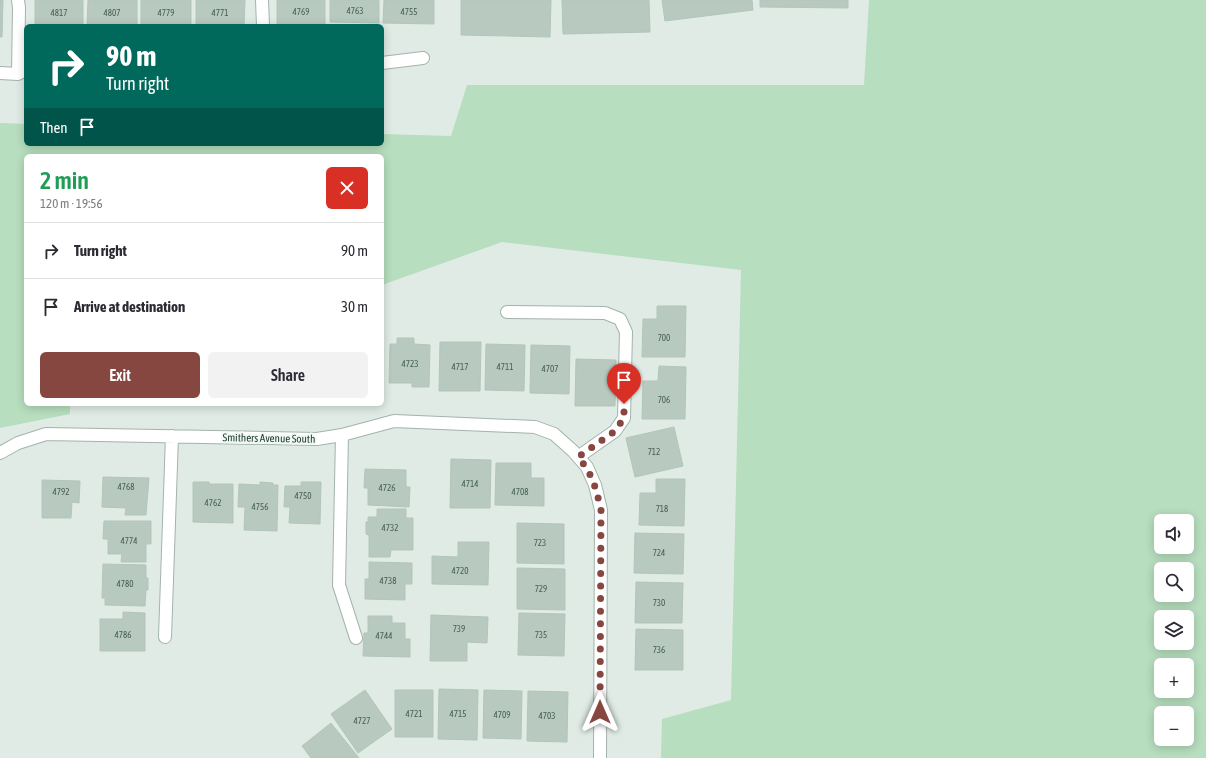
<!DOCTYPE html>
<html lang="en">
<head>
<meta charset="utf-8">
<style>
  :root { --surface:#fff; --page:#f2f2f3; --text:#2b2b33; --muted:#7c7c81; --line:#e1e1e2; --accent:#874741 }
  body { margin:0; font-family:"Asap Condensed",sans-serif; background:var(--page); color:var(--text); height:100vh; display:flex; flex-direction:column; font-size:15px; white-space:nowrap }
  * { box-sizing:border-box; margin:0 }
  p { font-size:13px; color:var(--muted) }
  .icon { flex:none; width:22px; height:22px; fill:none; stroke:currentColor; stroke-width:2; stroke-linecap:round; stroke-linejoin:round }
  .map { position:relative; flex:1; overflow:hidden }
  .details { position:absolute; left:24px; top:154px; width:360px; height:252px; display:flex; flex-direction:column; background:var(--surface); border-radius:6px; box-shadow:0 2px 10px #0003 }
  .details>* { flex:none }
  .top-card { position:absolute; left:24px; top:24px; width:360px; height:122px; border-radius:6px; box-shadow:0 2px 10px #0003; background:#00695c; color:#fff; overflow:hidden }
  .controls { position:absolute; left:1154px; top:514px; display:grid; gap:8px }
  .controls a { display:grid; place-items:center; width:40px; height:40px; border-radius:6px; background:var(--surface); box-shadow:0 2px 10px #0003; font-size:20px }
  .pin { position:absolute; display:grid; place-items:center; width:34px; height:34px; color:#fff; margin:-41px -17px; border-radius:50% 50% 50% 0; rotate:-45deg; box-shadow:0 0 4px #0007 }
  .pin .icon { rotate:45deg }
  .me { position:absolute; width:44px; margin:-22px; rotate:0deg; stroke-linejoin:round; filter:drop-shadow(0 0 3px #0008) }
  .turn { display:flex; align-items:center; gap:14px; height:84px; padding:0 16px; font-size:18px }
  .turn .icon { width:52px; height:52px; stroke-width:2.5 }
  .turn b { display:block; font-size:28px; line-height:34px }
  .then { display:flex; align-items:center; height:38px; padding:0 16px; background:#0003; gap:8px; font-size:15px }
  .round { display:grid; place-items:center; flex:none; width:42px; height:42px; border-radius:6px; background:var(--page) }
  .overview { display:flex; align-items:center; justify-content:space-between; height:68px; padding:0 16px }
  h1 { font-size:24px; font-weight:600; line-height:30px; color:#1e9e55 }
  .button { display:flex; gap:8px; margin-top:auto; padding:8px 16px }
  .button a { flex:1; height:46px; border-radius:6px; background:var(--accent); color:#fff; font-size:16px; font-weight:600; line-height:46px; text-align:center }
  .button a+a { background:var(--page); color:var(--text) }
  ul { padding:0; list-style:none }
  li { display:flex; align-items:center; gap:12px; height:56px; padding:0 16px; border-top:1px solid var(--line) }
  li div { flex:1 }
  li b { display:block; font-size:15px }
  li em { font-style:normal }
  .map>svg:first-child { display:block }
  .green { fill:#b7debe; fill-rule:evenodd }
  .building { fill:#b8c9c0; stroke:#b2c5bb }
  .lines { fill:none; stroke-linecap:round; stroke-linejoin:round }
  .minor-casing { stroke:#a3b3ab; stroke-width:14 }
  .minor { stroke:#fff; stroke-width:12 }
  .route { stroke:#874741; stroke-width:7; stroke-dasharray:0 12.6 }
  .labels { text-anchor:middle; stroke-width:4; stroke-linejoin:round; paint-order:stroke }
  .number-label { font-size:9px; fill:#465f55 }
  .street-label { font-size:11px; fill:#203c31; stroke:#f0f8f3 }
</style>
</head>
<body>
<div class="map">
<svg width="1206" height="758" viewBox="0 0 1206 758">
  <rect width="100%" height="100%" fill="#e0ebe5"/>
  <!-- green -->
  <path class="green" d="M 869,0 L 1206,0 L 1206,758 L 661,758 L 662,719 L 731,700 L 741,270 L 502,242 L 382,285 L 382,156 L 26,156 L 26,404 L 70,404 L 70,414 L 0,428 L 0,123 L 26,124 L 26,144 L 382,144 L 382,134 L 451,136 L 467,85 L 864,85 ZM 1161,521 L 1187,521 L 1187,547 L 1161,547 ZM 1161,569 L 1187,569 L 1187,595 L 1161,595 ZM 1161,617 L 1187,617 L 1187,643 L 1161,643 ZM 1161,665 L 1187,665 L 1187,691 L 1161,691 ZM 1161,713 L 1187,713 L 1187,739 L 1161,739 Z"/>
  <!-- building -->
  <path class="building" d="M 0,0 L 3,0 L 2,37 L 0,37 Z
    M 35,0 L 83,0 L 83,26 L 35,26 Z
    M 88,0 L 137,0 L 137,26 L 87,26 Z
    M 141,0 L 191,0 L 191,26 L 141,26 Z
    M 196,0 L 245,0 L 244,26 L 196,26 Z
    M 277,0 L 325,0 L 325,25 L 277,25 Z
    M 330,0 L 379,0 L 379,23 L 330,22 Z
    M 384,0 L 434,0 L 434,24 L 383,23 Z
    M 461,0 L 551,0 L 550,37 L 461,35 Z
    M 562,0 L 649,0 L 650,32 L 563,34 Z
    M 662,0 L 752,0 L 753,10 L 665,21 Z
    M 760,0 L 848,0 L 848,8 L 760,7 Z
    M 657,306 L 686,306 L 685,357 L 642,357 L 643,319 L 657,319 Z
    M 397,338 L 414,338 L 414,344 L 430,345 L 429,387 L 412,387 L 412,383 L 389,383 L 390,344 L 397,344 Z
    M 440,342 L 481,342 L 480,391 L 439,391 Z
    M 486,344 L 525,345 L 524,391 L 485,390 Z
    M 531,345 L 570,346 L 569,394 L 530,393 Z
    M 576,359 L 616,360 L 615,406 L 575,406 Z
    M 659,366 L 686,367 L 685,419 L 642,419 L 643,381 L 658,381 Z
    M 674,427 L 683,466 L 635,477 L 626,438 Z
    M 451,459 L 491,460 L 490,508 L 450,508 Z
    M 496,463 L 531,463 L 531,478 L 544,478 L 544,506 L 495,505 Z
    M 365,469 L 406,470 L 406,487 L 410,487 L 409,507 L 368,505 L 368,488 L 364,488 Z
    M 103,477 L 149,478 L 146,515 L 125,515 L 126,508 L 102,507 Z
    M 656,479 L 685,479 L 684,526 L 639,525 L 640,493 L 656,493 Z
    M 42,480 L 80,481 L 79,503 L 72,502 L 71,518 L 42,518 Z
    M 193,482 L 209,482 L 209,484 L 233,484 L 233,523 L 193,522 Z
    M 260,482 L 273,483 L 273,485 L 278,485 L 277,531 L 244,530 L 245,507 L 238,507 L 239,484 L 260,485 Z
    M 301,482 L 321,482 L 320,524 L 289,523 L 290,507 L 284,507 L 285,486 L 301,486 Z
    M 377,509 L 406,509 L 406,518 L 413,518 L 413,550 L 391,550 L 390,557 L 369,557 L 369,535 L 366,534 L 366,522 L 368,522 L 368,517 L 377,517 Z
    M 104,521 L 151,521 L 151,544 L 146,544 L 146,562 L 121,562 L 122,554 L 108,554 L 108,539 L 103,539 Z
    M 517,523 L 564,524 L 564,564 L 517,563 Z
    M 635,533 L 684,534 L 683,574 L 634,573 Z
    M 458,542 L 489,542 L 488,585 L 432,584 L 432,556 L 458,557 Z
    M 369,562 L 412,563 L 412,584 L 405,584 L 405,600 L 365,599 L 365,579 L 369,579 Z
    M 103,564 L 146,565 L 146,578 L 148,578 L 148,590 L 146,590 L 145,606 L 105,605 L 105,598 L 102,598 Z
    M 517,568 L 565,569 L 565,610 L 517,609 Z
    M 636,582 L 683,583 L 682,623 L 635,623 Z
    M 123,612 L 145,613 L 145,651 L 100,651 L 100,619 L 123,619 Z
    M 519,613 L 565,614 L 564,656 L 518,655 Z
    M 431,615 L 488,617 L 487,643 L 467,642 L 467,661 L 430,661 Z
    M 368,616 L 392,616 L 392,623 L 405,623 L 405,639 L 410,639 L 410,657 L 363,656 L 364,633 L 368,633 Z
    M 636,629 L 683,630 L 683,670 L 635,670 Z
    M 439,689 L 478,690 L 477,740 L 438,739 Z
    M 365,690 L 392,729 L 358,753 L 331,714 Z
    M 395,690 L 433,690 L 433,737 L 395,737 Z
    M 484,690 L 522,691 L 521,739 L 483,738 Z
    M 528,691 L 568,692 L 567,742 L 527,741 Z
    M 331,723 L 359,758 L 311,758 L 302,746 Z"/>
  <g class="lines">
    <!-- minor casing -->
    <g class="minor-casing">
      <path id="minor" d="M 262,0 L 263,26
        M 382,63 L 423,58
        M 0,73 L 18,74 L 24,71
        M 18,74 L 19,8 L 18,0
        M 507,312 L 605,313 L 620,319 L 626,332 L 624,418 L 615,431 L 578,457
        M 342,435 L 339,585 L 356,638
        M 0,453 L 18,443 L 46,434 L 317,439 L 342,435 L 394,421 L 535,427 L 554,434 L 573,451 L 587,467 L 595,485 L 601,510 L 600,758
        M 165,637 L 172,436"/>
    </g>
    <!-- minor -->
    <use href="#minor" class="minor"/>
  </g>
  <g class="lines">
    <!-- route -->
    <path class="route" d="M 600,712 L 601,510 C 596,489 593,474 578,457 L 615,431 L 624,418 L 624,404"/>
  </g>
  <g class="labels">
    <!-- number labels -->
    <g class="number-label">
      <text x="355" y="14">4763</text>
      <text x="301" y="15">4769</text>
      <text x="409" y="15">4755</text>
      <text x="59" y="16">4817</text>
      <text x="112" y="16">4807</text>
      <text x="166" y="16">4779</text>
      <text x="220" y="16">4771</text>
      <text x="664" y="341">700</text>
      <text x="410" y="367">4723</text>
      <text x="460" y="370">4717</text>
      <text x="505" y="370">4711</text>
      <text x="550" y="372">4707</text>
      <text x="664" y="403">706</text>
      <text x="654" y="455">712</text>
      <text x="470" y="487">4714</text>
      <text x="126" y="490">4768</text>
      <text x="387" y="491">4726</text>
      <text x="61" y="495">4792</text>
      <text x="520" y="495">4708</text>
      <text x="303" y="499">4750</text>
      <text x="213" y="506">4762</text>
      <text x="260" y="510">4756</text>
      <text x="662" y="512">718</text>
      <text x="390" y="531">4732</text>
      <text x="129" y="544">4774</text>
      <text x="540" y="546">723</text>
      <text x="659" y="556">724</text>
      <text x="460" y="574">4720</text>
      <text x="388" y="584">4738</text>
      <text x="125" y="587">4780</text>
      <text x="541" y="592">729</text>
      <text x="659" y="606">730</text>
      <text x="459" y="632">739</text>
      <text x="123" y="638">4786</text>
      <text x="541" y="638">735</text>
      <text x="384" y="639">4744</text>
      <text x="659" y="653">736</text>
      <text x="414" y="717">4721</text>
      <text x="458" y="717">4715</text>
      <text x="502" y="718">4709</text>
      <text x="547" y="719">4703</text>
      <text x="362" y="724">4727</text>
    </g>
    <!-- street labels -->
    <g class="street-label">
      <text transform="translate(269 438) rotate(1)" y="4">Smithers Avenue South</text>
    </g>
  </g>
</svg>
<div class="controls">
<a><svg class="icon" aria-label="sound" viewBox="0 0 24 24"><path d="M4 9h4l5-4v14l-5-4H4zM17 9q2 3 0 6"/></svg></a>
<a><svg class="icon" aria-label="search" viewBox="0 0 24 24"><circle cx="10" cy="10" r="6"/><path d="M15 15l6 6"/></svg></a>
<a><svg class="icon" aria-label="layers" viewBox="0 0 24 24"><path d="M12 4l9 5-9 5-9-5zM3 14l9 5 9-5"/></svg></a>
<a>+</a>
<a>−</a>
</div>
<div class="pin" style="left:624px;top:404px;background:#d93025"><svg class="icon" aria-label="arrive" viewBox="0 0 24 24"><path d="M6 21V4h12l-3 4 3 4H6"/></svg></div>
<svg class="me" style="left:600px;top:712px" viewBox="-20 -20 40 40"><path d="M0-17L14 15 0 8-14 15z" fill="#874741" stroke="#fff" stroke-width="4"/></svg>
<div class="top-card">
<div class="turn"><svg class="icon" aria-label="right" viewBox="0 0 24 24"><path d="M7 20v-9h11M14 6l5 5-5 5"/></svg><div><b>90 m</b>Turn right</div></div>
<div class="then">Then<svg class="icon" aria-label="arrive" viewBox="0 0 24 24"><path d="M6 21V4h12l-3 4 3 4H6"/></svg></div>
</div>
<section class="details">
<div class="overview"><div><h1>2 min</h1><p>120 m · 19:56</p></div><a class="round" style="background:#d93025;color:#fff"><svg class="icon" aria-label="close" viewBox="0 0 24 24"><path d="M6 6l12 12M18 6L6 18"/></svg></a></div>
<ul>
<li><svg class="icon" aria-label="right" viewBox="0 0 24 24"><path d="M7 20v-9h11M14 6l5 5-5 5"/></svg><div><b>Turn right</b></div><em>90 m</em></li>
<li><svg class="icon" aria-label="arrive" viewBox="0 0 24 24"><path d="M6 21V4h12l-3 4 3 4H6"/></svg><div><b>Arrive at destination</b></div><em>30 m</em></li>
</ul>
<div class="button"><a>Exit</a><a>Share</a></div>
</section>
</div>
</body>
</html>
